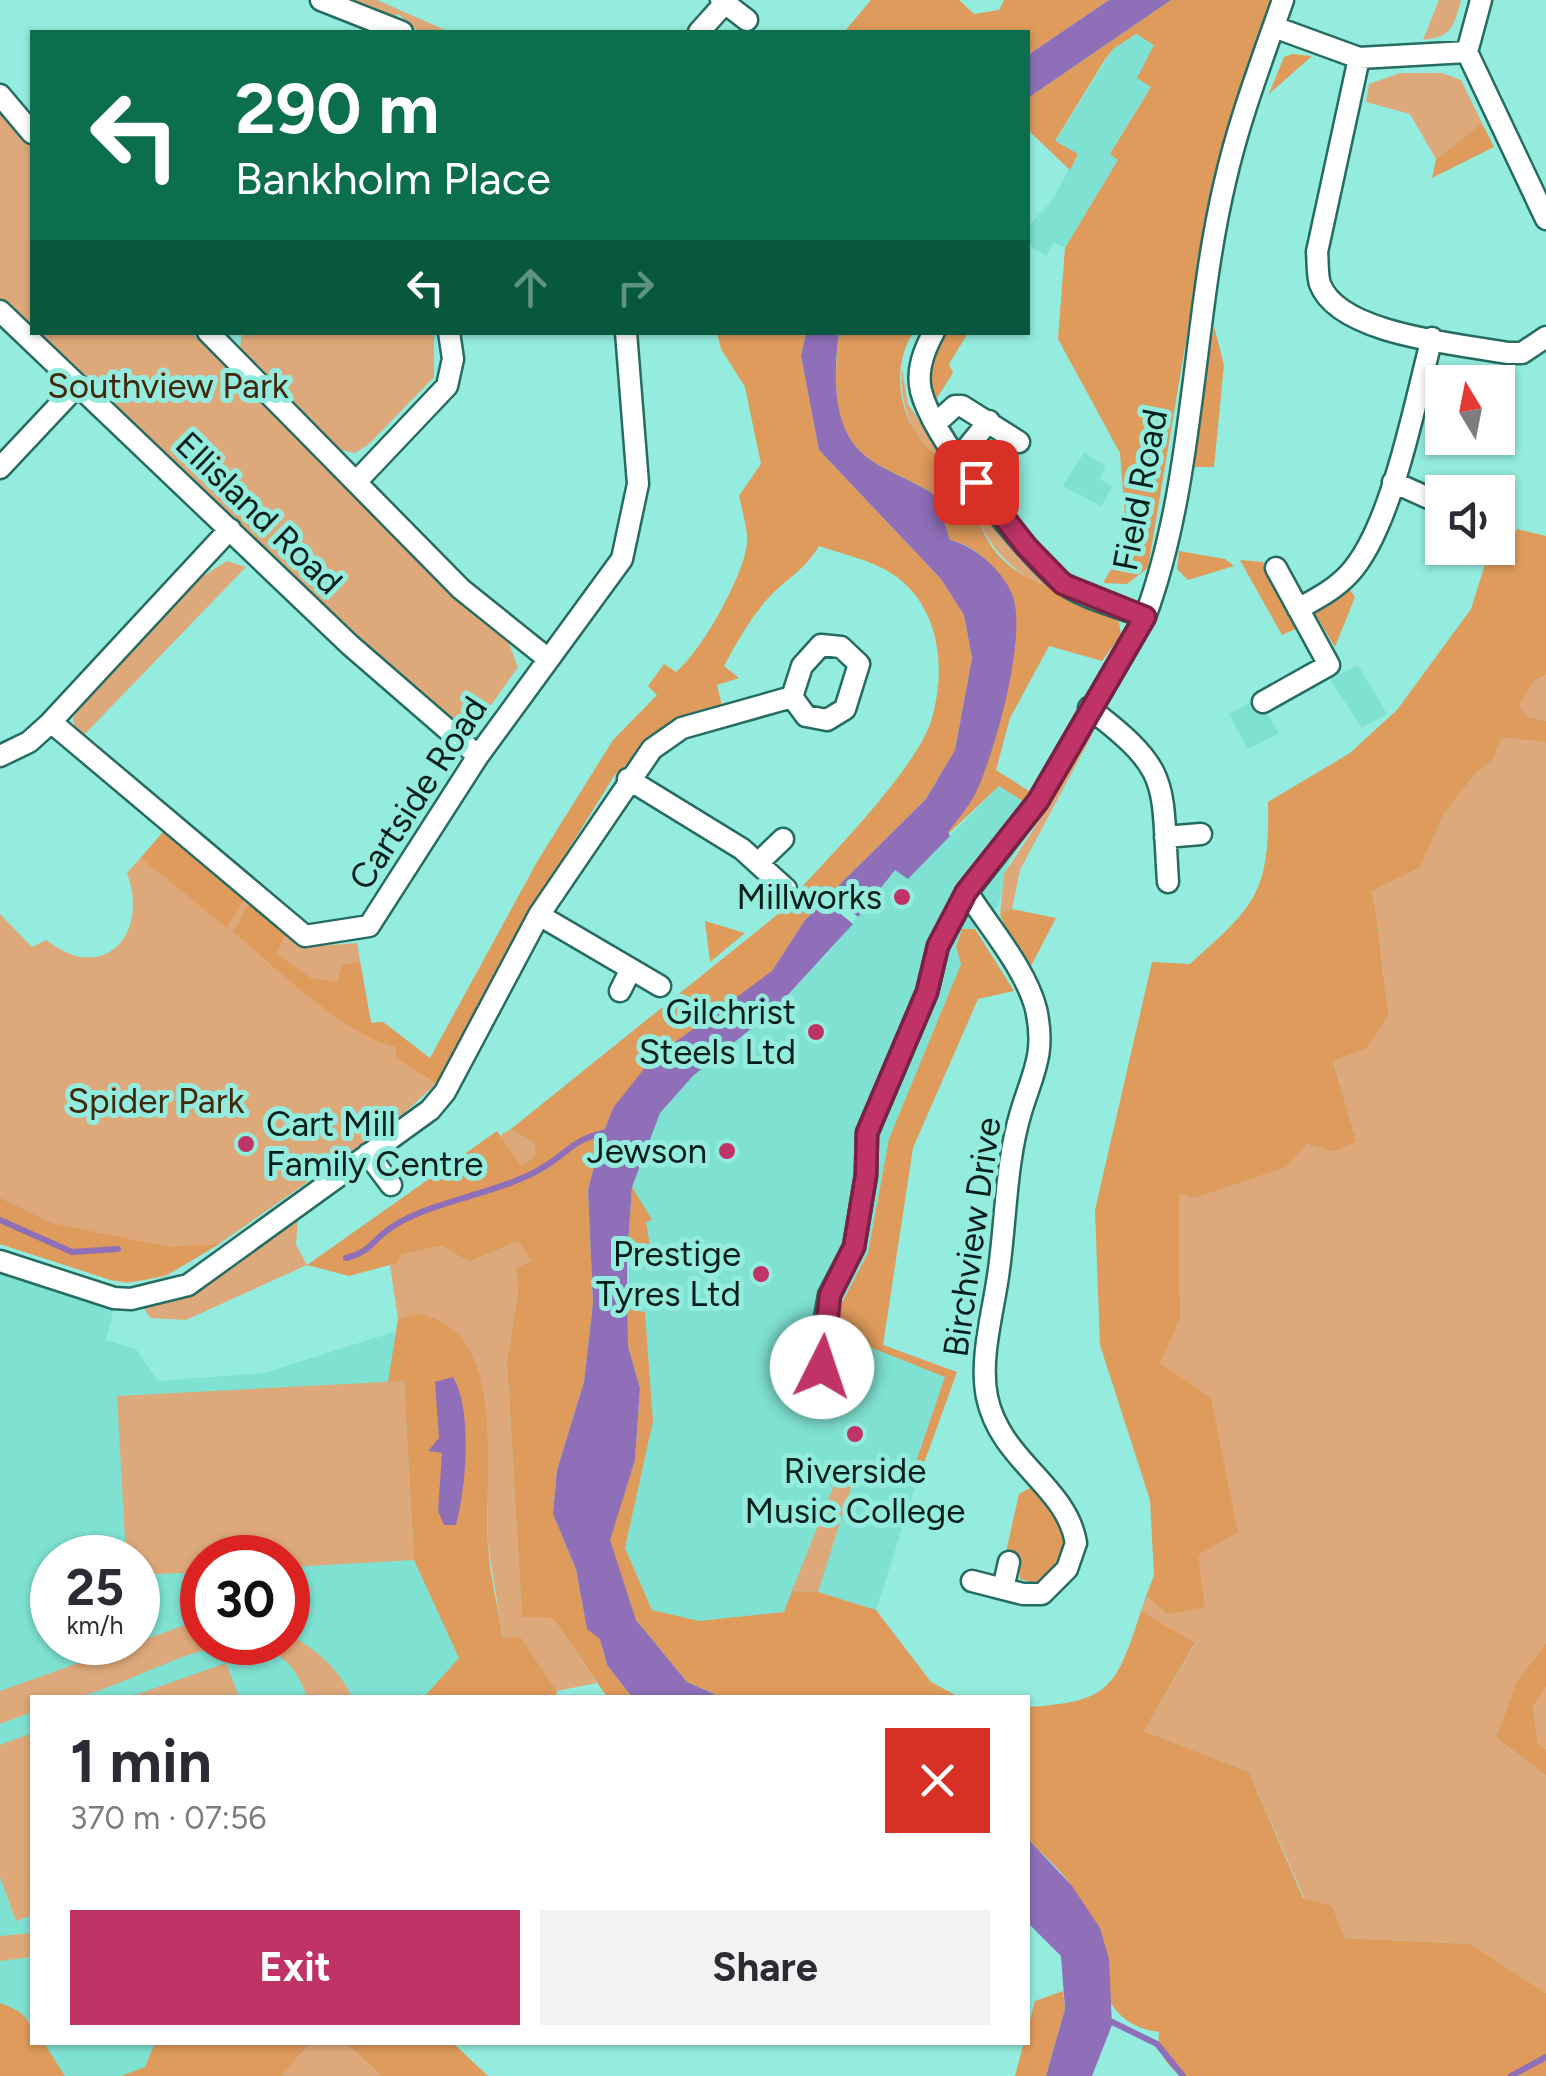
<!DOCTYPE html>
<html lang="en">
<head>
<meta charset="utf-8">
<style>
  :root { --surface:#fff; --page:#f2f2f3; --text:#2b2b33; --muted:#7c7c81; --accent:#bf3367 }
  body { margin:0; font-family:Figtree,sans-serif; background:var(--page); color:var(--text); height:100vh; display:flex; flex-direction:column; font-size:38px; white-space:nowrap }
  * { box-sizing:border-box; margin:0 }
  p { font-size:32px; color:var(--muted) }
  .icon { flex:none; width:55px; height:55px; fill:none; stroke:currentColor; stroke-width:2; stroke-linecap:round; stroke-linejoin:round }
  .map { position:relative; flex:1; overflow:hidden }
  .side { position:absolute; left:30px; top:1695px; width:1000px; height:350px; display:flex; flex-direction:column; background:var(--surface); border-radius:0px; box-shadow:0 2px 8px #0004 }
  .side>* { flex:none }
  .hud { position:absolute; left:30px; top:30px; width:1000px; height:305px; border-radius:0px; box-shadow:0 2px 8px #0004; background:#0b6e4f; color:#fff; overflow:hidden }
  .needle { width:65px; rotate:350deg }
  .controls { position:absolute; left:1425px; top:365px; display:grid; gap:20px }
  .controls a { display:grid; place-items:center; width:90px; height:90px; border-radius:0px; background:var(--surface); box-shadow:0 2px 8px #0004; font-size:50px }
  .speed { position:absolute; left:30px; top:1535px; display:flex; gap:20px; font-size:50px; font-weight:700; text-align:center }
  .speed>* { display:grid; place-content:center; width:130px; height:130px; border-radius:50%; background:var(--surface); box-shadow:0 2px 8px #0004; line-height:1 }
  .speed small { font-size:25px; font-weight:400 }
  .speed .limit { border:15px solid #d22; background:#fff; color:#111 }
  .pin { position:absolute; display:grid; place-items:center; width:85px; height:85px; color:#fff; margin:-42px; border-radius:20px; box-shadow:0 5px 15px #0006 }
  .me { position:absolute; width:110px; margin:-55px; rotate:4deg; stroke-linejoin:round; filter:drop-shadow(0 0 8px #0008) }
  .turn { display:flex; align-items:center; gap:35px; height:210px; padding:0 40px; font-size:45px }
  .turn .icon { width:130px; height:130px; stroke-width:2.5 }
  .turn b { display:block; font-size:70px; line-height:85px }
  .lanes { display:flex; align-items:center; height:95px; padding:0 40px; background:#0003; justify-content:center; gap:50px; direction:ltr }
  .lanes .off { opacity:.35 }
  .round { display:grid; place-items:center; flex:none; width:105px; height:105px; border-radius:0px; background:var(--page) }
  .overview { display:flex; align-items:center; justify-content:space-between; height:170px; padding:0 40px }
  h1 { font-size:60px; font-weight:700; line-height:75px }
  .primary-button { display:flex; gap:20px; margin-top:auto; padding:20px 40px }
  .primary-button a { flex:1; height:115px; border-radius:0px; background:var(--accent); color:#fff; font-size:40px; font-weight:700; line-height:115px; text-align:center }
  .primary-button a+a { background:var(--page); color:var(--text) }
  .map>svg:first-child { display:block }
  .built { fill:#7ee1d1; fill-rule:evenodd }
  .green { fill:#dea97a }
  .forest { fill:#de9b5c }
  .water { fill:#8e6fb8 }
  .lines { fill:none; stroke-linecap:round; stroke-linejoin:round }
  .stream { stroke:#8e6fb8; stroke-width:6 }
  .street-casing { stroke:#276c62; stroke-width:25 }
  .street { stroke:#fff; stroke-width:20 }
  .route-casing { stroke:#7c2143; stroke-width:25 }
  .route { stroke:#bf3367; stroke-width:18 }
  .poi-dot { fill:#bf3367; stroke:#93ecdd; stroke-width:4 }
  .labels { text-anchor:middle; stroke-width:10; stroke-linejoin:round; paint-order:stroke }
  .park-label { font-size:35px; fill:#42270c; stroke:#93ecdd }
  .street-label { font-size:35px; fill:#031f1b; stroke:#93ecdd }
  .poi-label { font-size:35px; fill:#031f1b; stroke:#93ecdd; text-anchor:end }
</style>
</head>
<body>
<div class="map">
<svg width="1546" height="2076" viewBox="0 0 1546 2076">
  <rect width="100%" height="100%" fill="#93ecdd"/>
  <!-- built -->
  <path class="built" d="M 1136,34 L 1155,45 L 1151,86 L 1110,154 L 1119,160 L 1065,248 L 1054,242 L 1046,256 L 1028,244 L 1028,226 L 1051,202 L 1077,155 L 1055,142 L 1113,49 Z
    M 1084,453 L 1106,466 L 1099,478 L 1112,487 L 1101,506 L 1063,486 Z
    M 1358,665 L 1387,714 L 1362,728 L 1330,679 Z
    M 1258,698 L 1279,733 L 1248,749 L 1229,714 Z
    M 999,786 L 1026,803 L 1038,820 L 1009,862 L 998,906 L 975,929 L 961,930 L 956,947 L 961,964 L 889,1139 L 868,1253 L 834,1318 L 845,1337 L 945,1377 L 908,1485 L 915,1488 L 876,1610 L 818,1592 L 792,1591 L 784,1612 L 699,1621 L 652,1610 L 625,1548 L 653,1421 L 645,1312 L 628,1309 L 632,1187 L 647,1141 L 660,1113 L 693,1077 L 774,1010 L 831,950 L 896,869 L 909,878 Z
    M 0,1270 L 114,1308 L 106,1340 L 136,1349 L 158,1381 L 265,1373 L 406,1328 L 483,1698 L 32,1698 L 32,2042 L 219,2043 L 197,2076 L 0,2076 ZM 52,1558 L 138,1558 L 138,1642 L 52,1642 ZM 202,1558 L 288,1558 L 288,1642 L 202,1642 Z"/>
  <!-- green -->
  <path class="green" d="M 353,0 L 377,0 L 450,32 L 419,32 L 398,14 L 385,21 L 352,3 Z
    M 1439,0 L 1461,0 C 1454,26 1452,37 1423,40 Z
    M 1400,73 L 1442,73 L 1461,80 L 1482,123 L 1436,159 L 1410,114 L 1366,102 L 1369,84 Z
    M 0,110 L 32,148 L 32,331 L 0,300 Z
    M 34,333 L 192,333 L 436,580 L 507,638 L 518,667 L 480,721 L 468,724 L 446,716 L 357,640 Z
    M 434,333 L 434,377 L 369,444 L 355,453 L 341,450 L 240,347 L 242,333 Z
    M 902,369 L 908,404 L 926,431 L 1060,596 C 1021,578 982,548 976,505 C 935,483 896,415 902,369 Z
    M 227,561 L 246,567 L 83,736 L 75,730 L 73,718 L 82,702 L 200,578 Z
    M 1546,675 L 1546,721 L 1528,717 L 1519,706 L 1535,680 Z
    M 1086,735 L 1092,735 L 1020,870 L 1012,909 L 1000,914 L 1004,874 L 1048,807 Z
    M 1502,736 L 1546,742 L 1546,1643 L 1517,1681 L 1496,1737 L 1546,1776 L 1546,1993 L 1471,1944 L 1344,1938 L 1304,1898 L 1249,1772 L 1144,1731 L 1195,1644 L 1141,1611 L 1146,1596 L 1167,1614 L 1159,1363 L 1180,1319 L 1179,1192 L 1195,1198 L 1285,1167 L 1307,1144 L 1334,1152 L 1357,1142 L 1333,1060 L 1389,1013 C 1381,972 1383,931 1370,891 L 1420,868 L 1444,814 L 1474,775 L 1493,759 Z
    M 164,831 L 294,941 L 317,946 L 357,943 L 371,1023 L 383,1022 L 429,1059 L 423,1076 L 436,1084 L 399,1118 L 219,1244 L 166,1276 L 127,1283 L 111,1280 L 0,1244 L 0,914 L 32,947 L 46,940 C 103,985 150,936 127,873 Z
    M 511,1129 L 534,1143 L 535,1156 L 520,1167 L 501,1143 L 502,1134 Z
    M 298,1218 L 296,1245 L 307,1265 L 186,1320 L 150,1318 L 142,1305 L 187,1296 Z
    M 518,1241 L 532,1261 L 516,1268 L 518,1292 L 507,1361 L 522,1616 L 553,1618 L 597,1683 L 557,1691 L 520,1636 L 503,1638 L 488,1545 L 487,1493 L 417,1315 L 398,1319 L 390,1266 L 400,1254 L 442,1246 L 469,1262 Z
    M 404,1381 L 414,1560 L 288,1567 L 288,1558 L 202,1558 L 202,1572 L 138,1575 L 138,1558 L 126,1557 L 117,1396 Z
    M 844,1460 L 857,1469 L 818,1592 L 792,1591 Z
    M 202,1619 L 202,1642 L 288,1642 L 288,1634 C 317,1650 338,1668 352,1697 L 307,1697 C 268,1584 143,1687 71,1698 C 59,1699 45,1698 32,1698 L 32,1712 L 0,1724 L 0,1691 Z
    M 226,1663 L 239,1697 L 130,1697 Z
    M 1546,1687 L 1546,1749 L 1538,1743 L 1533,1706 Z
    M 32,1733 L 32,1915 L 16,1921 L 0,1877 L 0,1745 Z
    M 32,1933 L 32,1957 L 0,1961 L 0,1936 Z
    M 309,2042 L 346,2043 L 382,2076 L 282,2076 Z"/>
  <!-- forest -->
  <path class="forest" d="M 871,0 L 959,0 L 974,14 L 999,10 L 1004,0 L 1109,0 L 1028,55 L 1028,32 L 844,32 Z
    M 1171,0 L 1274,0 L 1213,179 L 1148,568 L 1127,584 L 1103,583 L 1127,542 L 1120,453 L 1058,339 L 1065,248 L 1118,160 L 1110,154 L 1151,87 L 1137,78 L 1154,45 L 1136,34 L 1113,49 L 1104,61 L 1055,141 L 1078,154 L 1070,170 L 1028,130 L 1028,98 Z
    M 1292,54 L 1312,56 L 1269,94 L 1284,57 Z
    M 1482,123 L 1494,147 L 1432,178 L 1436,159 Z
    M 1214,326 L 1224,365 L 1214,467 L 1191,467 Z
    M 717,333 L 806,333 L 801,356 L 819,450 L 941,579 L 964,615 L 972,658 L 955,750 L 926,799 L 830,894 L 801,888 C 835,851 920,764 932,718 C 947,666 939,604 891,573 C 871,560 842,554 819,546 C 807,567 791,576 774,592 C 752,614 738,640 724,666 L 739,678 L 717,685 L 722,706 L 653,739 L 614,776 L 534,905 L 436,1084 L 396,1058 L 396,1047 C 345,1037 276,967 233,932 L 249,903 L 285,934 L 277,954 L 311,978 L 337,983 L 342,965 L 360,962 L 371,1023 L 383,1022 L 430,1058 L 537,862 L 613,740 L 657,695 L 648,686 L 664,664 L 676,672 C 701,652 744,576 747,543 C 748,529 742,510 739,496 L 761,464 L 745,387 L 721,349 Z
    M 839,333 L 913,333 C 885,377 905,441 949,465 L 944,476 L 976,504 C 989,590 1069,583 1119,622 L 1121,635 L 1102,661 L 1049,646 L 1010,718 L 996,770 L 1032,793 L 1026,803 L 999,786 L 948,834 L 1015,604 C 1006,577 980,546 950,540 L 936,496 C 914,480 881,471 861,452 C 830,424 835,370 839,333 Z
    M 943,333 L 968,333 L 949,364 L 953,373 L 935,401 L 927,374 Z
    M 984,447 L 1008,467 L 998,482 L 973,457 Z
    M 1517,529 L 1546,536 L 1546,675 L 1535,680 L 1519,706 L 1528,717 L 1546,721 L 1546,742 L 1502,737 L 1493,759 L 1474,775 L 1444,814 L 1420,868 L 1371,891 C 1382,932 1381,972 1389,1013 L 1367,1048 L 1333,1061 L 1357,1142 L 1334,1152 L 1307,1144 L 1286,1167 L 1195,1198 L 1179,1193 L 1180,1319 L 1160,1363 L 1211,1398 L 1238,1532 L 1198,1555 L 1205,1607 L 1167,1614 L 1146,1596 L 1154,1576 L 1150,1500 L 1100,1345 L 1095,1210 L 1152,962 L 1190,964 C 1255,906 1270,893 1268,802 L 1350,753 L 1397,710 L 1471,609 L 1488,555 L 1507,553 Z
    M 1179,551 L 1225,559 L 1234,566 L 1188,580 L 1177,569 Z
    M 1240,560 L 1263,562 L 1298,628 L 1282,635 Z
    M 1350,590 L 1355,597 L 1335,647 L 1315,614 Z
    M 164,831 L 244,899 L 227,928 L 141,858 Z
    M 803,894 L 825,901 L 805,920 L 772,971 L 613,1108 L 601,1139 L 588,1190 L 593,1303 L 584,1382 L 557,1470 L 553,1514 L 576,1569 L 587,1628 L 600,1639 L 607,1665 L 632,1697 L 607,1697 L 553,1618 L 522,1617 L 507,1361 L 518,1292 L 516,1268 L 531,1261 L 518,1241 L 469,1262 L 442,1246 L 401,1254 L 397,1263 L 349,1276 L 307,1265 L 497,1131 L 521,1166 L 535,1156 L 534,1143 L 511,1129 Z
    M 1012,909 L 1056,918 L 1030,968 L 1011,944 L 1000,914 Z
    M 705,921 L 745,933 L 710,962 Z
    M 962,929 L 975,929 L 1014,991 L 978,999 L 913,1148 L 883,1345 L 957,1372 L 915,1488 L 908,1485 L 945,1377 L 845,1337 L 834,1318 L 868,1253 L 889,1139 L 961,964 L 956,947 Z
    M 632,1187 L 652,1220 L 646,1222 L 652,1258 L 627,1258 Z
    M 0,1198 L 51,1223 L 168,1247 L 219,1244 C 184,1265 153,1287 111,1280 L 0,1244 Z
    M 628,1309 L 645,1312 L 653,1421 L 625,1548 L 652,1610 L 699,1621 L 784,1612 L 792,1591 L 818,1592 L 876,1610 L 931,1682 L 959,1697 L 721,1697 L 687,1682 L 636,1620 L 609,1540 L 635,1460 L 640,1388 L 628,1346 Z
    M 417,1314 C 512,1329 482,1477 488,1546 C 490,1576 498,1607 503,1638 L 520,1636 L 557,1691 L 556,1697 L 424,1697 L 459,1658 L 414,1560 L 404,1381 L 388,1382 L 398,1319 Z
    M 1032,1487 C 1063,1526 1082,1545 1038,1584 L 1020,1579 L 1019,1560 L 1006,1552 L 1019,1494 Z
    M 1141,1611 L 1195,1643 L 1144,1731 L 1249,1772 L 1303,1898 L 1332,1906 L 1344,1938 L 1471,1944 L 1546,1993 L 1546,2076 L 1183,2076 C 1167,2067 1156,2051 1159,2032 C 1082,2022 1105,1934 1070,1884 C 1059,1868 1041,1853 1028,1839 L 1028,1707 C 1110,1702 1116,1688 1141,1611 Z
    M 1546,1643 L 1546,1687 L 1533,1706 L 1538,1743 L 1546,1749 L 1546,1776 L 1496,1737 L 1517,1681 Z
    M 1063,1991 L 1065,2009 L 1046,2076 L 1015,2076 L 1035,2001 Z
    M 0,2003 C 23,2012 32,2017 32,2042 L 44,2043 L 65,2076 L 0,2076 Z
    M 155,2043 L 155,2042 L 309,2043 L 282,2076 L 121,2076 L 145,2067 Z
    M 346,2043 L 453,2043 L 488,2076 L 382,2076 Z"/>
  <!-- water -->
  <path class="water" d="M 1109,0 L 1171,0 L 1028,98 L 1028,55 Z
    M 806,333 L 839,333 C 834,369 831,424 861,452 C 881,471 914,480 936,496 L 950,540 C 976,546 1007,574 1014,600 C 1025,643 996,747 978,788 C 971,804 959,818 948,832 L 950,836 L 908,879 L 895,870 L 858,917 L 830,894 L 926,799 L 955,750 L 972,658 L 964,615 L 941,579 L 819,450 L 801,356 Z
    M 825,901 L 853,924 L 774,1010 L 693,1076 L 660,1113 L 632,1187 L 627,1258 L 628,1346 L 640,1388 L 635,1460 L 610,1540 L 636,1620 L 687,1682 L 721,1697 L 632,1697 L 607,1665 L 600,1639 L 587,1629 L 576,1569 L 553,1514 L 557,1470 L 584,1382 L 593,1303 L 588,1190 L 601,1139 L 613,1108 L 651,1060 L 772,971 L 805,920 Z
    M 453,1377 C 473,1410 466,1488 456,1525 L 444,1525 L 438,1511 L 442,1453 L 428,1451 L 439,1438 L 435,1382 Z
    M 1028,1839 L 1072,1886 L 1100,1928 L 1109,1959 L 1112,2025 L 1092,2076 L 1046,2076 L 1065,2009 L 1061,1956 L 1028,1923 Z"/>
  <g class="lines">
    <!-- stream -->
    <path class="stream" d="M 0,1220 L 72,1252 L 118,1249
      M 346,1258 C 370,1251 367,1247 384,1233 C 423,1200 505,1195 550,1163 C 577,1144 574,1140 610,1131
      M 1106,2019 L 1157,2044 L 1183,2076
      M 1511,2076 L 1546,2057"/>
    <!-- street casing -->
    <g class="street-casing">
      <path id="street" d="M 321,0 L 402,32
        M 721,0 L 747,20
        M 1274,27 L 1359,58 L 1467,52 L 1546,219
        M 699,32 L 725,3
        M 1467,52 L 1481,0
        M 1359,58 L 1317,252 C 1318,261 1317,275 1320,284 C 1339,335 1460,344 1507,353 L 1522,353 L 1546,337
        M 0,95 L 32,133
        M 0,311 L 350,645 L 478,756
        M 208,332 L 461,589 L 547,658
        M 934,332 C 924,350 916,370 921,391 C 933,439 1022,549 1060,581 C 1081,598 1120,607 1145,617
        M 935,424 L 955,406 L 962,406 L 1019,442
        M 958,459 L 989,421
        M 0,468 L 77,386
        M 356,482 L 447,386 L 453,359 L 449,332
        M 1393,482 L 1442,504
        M 1498,528 L 1502,530
        M 1298,609 C 1316,599 1334,590 1349,574 C 1392,528 1415,401 1432,338
        M 821,645 L 841,647 L 859,664 L 845,709 L 827,720 L 806,716 L 792,697 L 802,666 Z
        M 1263,702 L 1329,665 L 1276,568
        M 1089,708 C 1173,772 1161,781 1168,882
        M 51,722 L 305,936 L 369,926 L 478,756 L 622,559 L 638,484 L 626,332
        M 0,756 L 29,742 L 49,724 L 230,529
        M 628,779 L 742,849 L 786,889
        M 1165,837 L 1201,834
        M 758,863 L 783,839
        M 967,892 C 989,927 1026,969 1036,1009 C 1046,1054 1033,1072 1021,1112 C 1006,1161 1006,1219 999,1269 C 994,1310 979,1357 987,1397 C 1000,1461 1067,1486 1076,1543 L 1067,1569 L 1042,1594 L 1023,1594 L 972,1581
        M 539,915 L 660,986
        M 620,991 L 631,969
        M 368,1154 L 391,1185
        M 0,1261 L 114,1298 L 131,1299 L 188,1285 L 430,1110 L 445,1092 L 539,915 L 652,749 L 682,728 L 792,697
        M 826,1400 L 821,1341 L 829,1295 L 854,1247 L 866,1175 L 867,1133 L 927,992 L 938,946 L 967,892 L 1038,801 L 1145,617 C 1195,483 1192,321 1225,182 C 1239,120 1262,60 1283,0
        M 1003,1589 L 1009,1562"/>
    </g>
    <!-- street -->
    <use href="#street" class="street"/>
  </g>
  <g class="lines">
    <!-- route casing -->
    <g class="route-casing">
      <path id="route" d="M 822,1367 L 830,1295 L 854,1247 L 866,1175 L 867,1133 L 927,992 L 938,946 L 966,892 L 1038,801 L 1145,617 L 1063,584 L 1027,547 L 976,482"/>
    </g>
    <!-- route -->
    <use href="#route" class="route"/>
  </g>
  <!-- markers -->
  <g class="poi-dot">
    <circle cx="902" cy="897" r="10"/>
    <circle cx="816" cy="1032" r="10"/>
    <circle cx="246" cy="1144" r="10"/>
    <circle cx="727" cy="1151" r="10"/>
    <circle cx="761" cy="1274" r="10"/>
    <circle cx="855" cy="1434" r="10"/>
  </g>
  <g class="labels">
    <!-- park labels -->
    <g class="park-label">
      <text x="168" y="398">Southview Park</text>
      <text x="156" y="1113">Spider Park</text>
    </g>
    <!-- street labels -->
    <g class="street-label">
      <text transform="translate(1140 490) rotate(-79)" y="12">Field Road</text>
      <text transform="translate(259 513) rotate(44)" y="12">Ellisland Road</text>
      <text transform="translate(418 793) rotate(-57)" y="12">Cartside Road</text>
      <text transform="translate(972 1237) rotate(-82)" y="12">Birchview Drive</text>
    </g>
    <!-- poi labels -->
    <g class="poi-label">
      <text x="882" y="909">Millworks</text>
      <text x="796" y="1024">Gilchrist<tspan x="796" dy="40">Steels Ltd</tspan></text>
      <text x="266" y="1136" text-anchor="start">Cart Mill<tspan x="266" dy="40">Family Centre</tspan></text>
      <text x="707" y="1163">Jewson</text>
      <text x="741" y="1266">Prestige<tspan x="741" dy="40">Tyres Ltd</tspan></text>
      <text x="855" y="1483" text-anchor="middle">Riverside<tspan x="855" dy="40">Music College</tspan></text>
    </g>
  </g>
</svg>
<div class="controls">
<a><svg class="needle" viewBox="-14 -14 28 28"><path d="M0-13l5 13h-10z" fill="#e53935"/><path d="M0 13l5-13h-10z" fill="#7c7c81"/></svg></a>
<a><svg class="icon" aria-label="sound" viewBox="0 0 24 24"><path d="M4 9h4l5-4v14l-5-4H4zM17 9q2 3 0 6"/></svg></a>
</div>
<div class="speed"><div>25<small>km/h</small></div><div class="limit">30</div></div>
<div class="pin" style="left:976px;top:482px;background:#d93025"><svg class="icon" aria-label="arrive" viewBox="0 0 24 24"><path d="M6 21V4h12l-3 4 3 4H6"/></svg></div>
<svg class="me" style="left:822px;top:1367px" viewBox="-20 -20 40 40"><circle r="19" fill="#fff"/><path d="M0-13L10 11 0 6-10 11z" fill="#bf3367"/></svg>
<div class="hud">
<div class="turn"><svg class="icon" aria-label="left" viewBox="0 0 24 24"><path d="M17 20v-9H6M10 6l-5 5 5 5"/></svg><div><b>290 m</b>Bankholm Place</div></div>
<div class="lanes"><svg class="icon" aria-label="left" viewBox="0 0 24 24"><path d="M17 20v-9H6M10 6l-5 5 5 5"/></svg><svg class="icon off" aria-label="ahead" viewBox="0 0 24 24"><path d="M12 20V5M6 11l6-6 6 6"/></svg><svg class="icon off" aria-label="right" viewBox="0 0 24 24"><path d="M7 20v-9h11M14 6l5 5-5 5"/></svg></div>
</div>
<section class="side">
<div class="overview"><div><h1>1 min</h1><p>370 m · 07:56</p></div><a class="round" style="background:#d93025;color:#fff"><svg class="icon" aria-label="close" viewBox="0 0 24 24"><path d="M6 6l12 12M18 6L6 18"/></svg></a></div>
<div class="primary-button"><a>Exit</a><a>Share</a></div>
</section>
</div>
</body>
</html>
